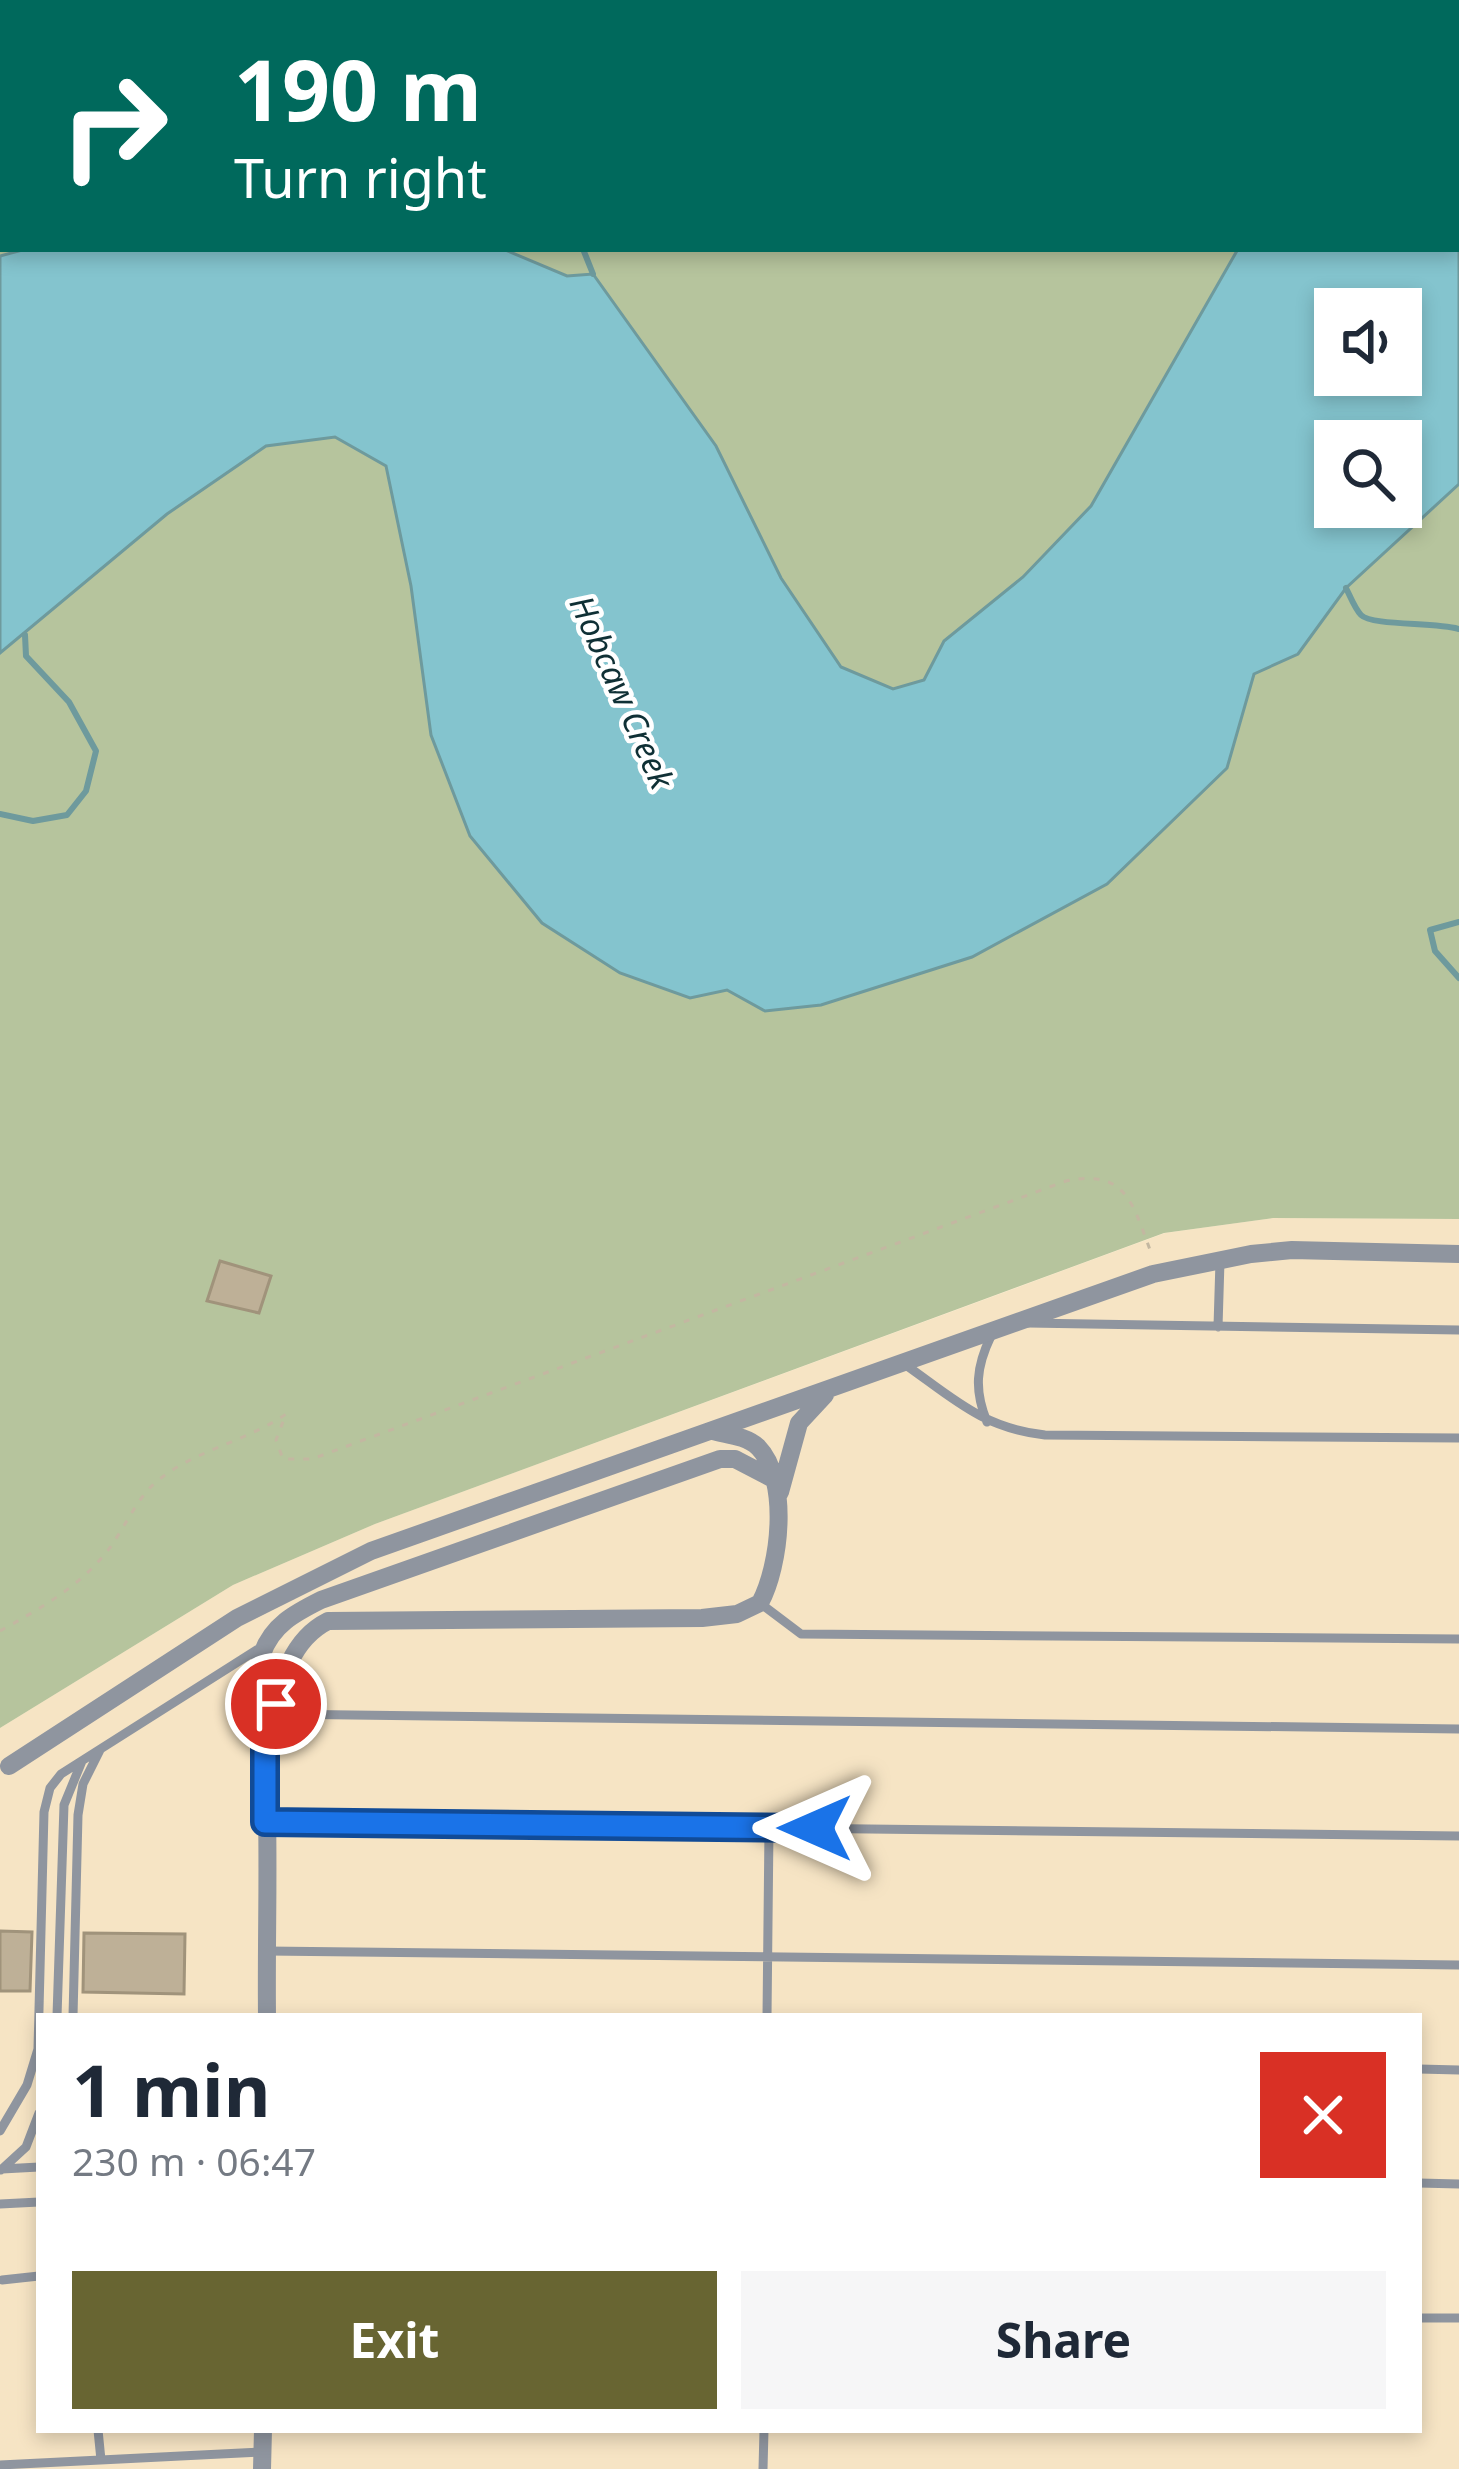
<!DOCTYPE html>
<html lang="en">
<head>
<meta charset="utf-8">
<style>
  :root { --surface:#fff; --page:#f6f6f7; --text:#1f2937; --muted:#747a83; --accent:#686532 }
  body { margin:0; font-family:"Noto Sans",sans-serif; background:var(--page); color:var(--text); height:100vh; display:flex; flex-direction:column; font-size:45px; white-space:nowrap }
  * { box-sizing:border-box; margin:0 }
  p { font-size:39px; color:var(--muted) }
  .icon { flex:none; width:66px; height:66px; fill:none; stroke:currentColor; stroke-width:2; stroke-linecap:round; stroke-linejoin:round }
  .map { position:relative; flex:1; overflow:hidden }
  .drawer { position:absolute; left:36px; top:2013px; width:1386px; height:420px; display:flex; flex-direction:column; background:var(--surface); border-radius:0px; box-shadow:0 6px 18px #0003 }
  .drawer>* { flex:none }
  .banner { position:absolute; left:0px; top:0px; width:1461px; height:252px; box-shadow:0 6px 18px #0003; background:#00695c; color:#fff; overflow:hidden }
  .controls { position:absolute; left:1314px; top:288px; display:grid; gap:24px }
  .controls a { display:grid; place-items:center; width:108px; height:108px; border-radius:0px; background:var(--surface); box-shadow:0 6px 18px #0003; font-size:60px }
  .pin { position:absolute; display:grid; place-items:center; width:102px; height:102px; color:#fff; margin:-51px; border:6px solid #fff; border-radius:50%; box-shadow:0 3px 12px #0007 }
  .me { position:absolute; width:132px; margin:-66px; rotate:270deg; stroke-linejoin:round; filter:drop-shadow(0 0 9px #0008) }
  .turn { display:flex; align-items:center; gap:42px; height:252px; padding:0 36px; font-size:54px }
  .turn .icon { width:156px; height:156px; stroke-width:2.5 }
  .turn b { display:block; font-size:84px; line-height:102px }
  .round { display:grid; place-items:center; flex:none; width:126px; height:126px; border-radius:0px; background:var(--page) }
  .summary { display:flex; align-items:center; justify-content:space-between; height:204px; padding:0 36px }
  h1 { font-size:72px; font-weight:700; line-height:90px }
  .cta { display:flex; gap:24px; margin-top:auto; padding:24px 36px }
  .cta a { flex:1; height:138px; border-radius:0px; background:var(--accent); color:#fff; font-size:48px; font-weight:700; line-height:138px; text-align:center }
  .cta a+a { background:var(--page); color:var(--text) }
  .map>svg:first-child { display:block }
  .built { fill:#f6e4c4; fill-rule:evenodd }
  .green { fill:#b6c49d; fill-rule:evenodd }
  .water { fill:#84c4ce; stroke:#6e9a9d; stroke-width:3; fill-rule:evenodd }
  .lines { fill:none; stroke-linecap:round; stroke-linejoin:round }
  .stream { stroke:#6e9a9d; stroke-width:6 }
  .building { fill:#beb097; stroke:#a0937b; stroke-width:3 }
  .path { stroke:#c3b7a1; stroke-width:3; stroke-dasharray:6 9; stroke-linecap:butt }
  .lane { stroke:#8f959f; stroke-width:9 }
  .street { stroke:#8f959f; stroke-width:18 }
  .route-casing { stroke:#114b97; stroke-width:30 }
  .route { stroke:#1a73e8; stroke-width:21 }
  .labels { text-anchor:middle; stroke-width:9; stroke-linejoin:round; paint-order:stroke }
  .water-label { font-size:33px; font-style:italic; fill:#0f3035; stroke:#fff }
</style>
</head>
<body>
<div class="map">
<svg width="1459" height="2469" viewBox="0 0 1459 2469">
  <rect width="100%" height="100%" fill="#feefd5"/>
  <!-- built -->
  <path class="built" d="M 1273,1218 L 1459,1219 L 1459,2469 L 0,2469 L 0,1728 L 233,1585 L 375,1524 L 1165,1233 ZM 39,2016 L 1419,2016 L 1419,2430 L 39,2430 Z"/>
  <!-- green -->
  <path class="green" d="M 0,0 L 1400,0 L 3,3 L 3,249 L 26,249 L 0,256 Z
    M 503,249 L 1238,249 L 1091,506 L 1023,577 L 944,641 L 925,680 L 894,689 L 842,668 L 567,276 Z
    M 335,437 L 386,466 L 411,586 L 431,735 L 470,836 L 690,998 L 726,990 L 765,1011 L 821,1005 L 972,957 L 1226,768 L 1254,674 L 1298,654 L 1346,588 L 1459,484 L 1459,1219 L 1273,1218 L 1164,1233 L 375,1524 L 233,1585 L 0,1728 L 0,653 L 167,514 L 266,446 ZM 270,1276 L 259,1313 L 208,1301 Z"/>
  <!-- water -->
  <path class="water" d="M 1400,0 L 1459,0 L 1459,484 L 1346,588 L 1298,654 L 1254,674 L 1227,768 L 1107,884 L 972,957 L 821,1005 L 765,1011 L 727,990 L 690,998 L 620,973 L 542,923 L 470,836 L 431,735 L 411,586 L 386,466 L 335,437 L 266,446 L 167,514 L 0,653 L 0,256 L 26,249 L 503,249 L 567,276 L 593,274 L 716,446 L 781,578 L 841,667 L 893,689 L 924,680 L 944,641 L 1023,577 L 1091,506 L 1238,249 L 1458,249 L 1458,3 L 1398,3 ZM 1335,309 L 1401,309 L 1401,375 L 1335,375 ZM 1335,441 L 1401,441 L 1401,507 L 1335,507 Z"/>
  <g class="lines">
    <!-- stream -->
    <path class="stream" d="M 732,0 L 733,3
      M 848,0 L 874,3
      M 0,215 L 3,216
      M 583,249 L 593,274
      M 1346,588 C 1350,596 1355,609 1361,615 C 1372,626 1435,622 1459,629
      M 0,814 L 33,821 L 67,815 L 86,791 L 96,751 L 69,702 L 26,656 L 25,635
      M 1459,922 L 1430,930 L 1435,951 L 1459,978"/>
  </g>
  <!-- building -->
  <path class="building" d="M 220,1261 L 271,1276 L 259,1313 L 207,1301 Z
    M 0,1931 L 32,1932 L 30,1991 L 0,1991 Z
    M 84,1933 L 185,1934 L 184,1994 L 83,1992 Z"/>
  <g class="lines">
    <!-- path -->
    <path class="path" d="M 0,1631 C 39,1609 76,1589 105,1554 C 124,1531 137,1495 161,1478 C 199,1449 247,1441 286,1414 L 276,1440 L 283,1459 L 312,1459 L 1066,1181 C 1128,1168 1133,1206 1152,1255"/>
    <!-- lane -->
    <path class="lane" d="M 1028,1323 L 1459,1330
      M 1218,1327 L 1220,1261
      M 903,1363 C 953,1398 982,1428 1045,1435 L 1459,1438
      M 987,1422 C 974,1390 976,1367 991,1336
      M 760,1603 L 801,1634 L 1459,1639
      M 273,1714 L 1459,1729
      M 265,1822 L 1459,1836
      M 267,1951 L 1459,1965
      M 57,2016 L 64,1805 L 82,1761
      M 73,2016 L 78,1815 L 83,1784 L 100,1750
      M 767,2016 L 769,1828
      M 1419,2069 L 1459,2070
      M 0,2131 L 27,2085 L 38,2049 L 44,1812 L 50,1788 L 61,1774 L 263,1646
      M 2,2169 L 39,2167
      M 1,2170 L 26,2147 L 39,2113
      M 1419,2183 L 1459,2184
      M 0,2204 L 39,2202
      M 2,2280 L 39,2276
      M 1419,2318 L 1459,2318
      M 98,2430 L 101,2460
      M 0,2465 L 262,2452
      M 763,2469 L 764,2430"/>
    <!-- street -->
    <path class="street" d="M 780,1492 L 799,1423 L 825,1395
      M 268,1735 C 279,1692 286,1642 328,1621 L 702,1618 L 737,1614 L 760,1603 C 780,1566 790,1480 758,1447 C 746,1436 728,1435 713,1431
      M 9,1766 L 237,1618 L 371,1551 L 1153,1274 L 1251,1254 L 1292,1250 L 1459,1254
      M 267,2016 C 266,1927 270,1836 265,1747 C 263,1717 251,1683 262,1654 C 272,1625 295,1613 321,1600 L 720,1459 L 735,1459 L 777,1481
      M 262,2469 L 263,2430"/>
  </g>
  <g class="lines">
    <!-- route casing -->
    <g class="route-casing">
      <path id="route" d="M 276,1704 L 265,1745 L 265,1822 L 815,1828"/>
    </g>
    <!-- route -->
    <use href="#route" class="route"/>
  </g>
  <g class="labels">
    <!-- water labels -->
    <g class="water-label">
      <text transform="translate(622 692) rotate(66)" y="12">Hobcaw Creek</text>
    </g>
  </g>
</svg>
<div class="controls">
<a><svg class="icon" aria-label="sound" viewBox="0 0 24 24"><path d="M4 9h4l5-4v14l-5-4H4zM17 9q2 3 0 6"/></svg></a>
<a><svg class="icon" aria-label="search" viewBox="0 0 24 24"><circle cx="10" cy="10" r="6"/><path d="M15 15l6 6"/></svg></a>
</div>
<div class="pin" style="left:276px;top:1704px;background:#d93025"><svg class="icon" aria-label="arrive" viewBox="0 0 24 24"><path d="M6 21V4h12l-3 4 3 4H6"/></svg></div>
<svg class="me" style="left:815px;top:1828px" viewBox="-20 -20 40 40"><path d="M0-17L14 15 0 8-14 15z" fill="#1a73e8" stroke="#fff" stroke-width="4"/></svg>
<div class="banner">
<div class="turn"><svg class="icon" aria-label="right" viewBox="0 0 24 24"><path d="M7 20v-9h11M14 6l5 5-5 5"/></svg><div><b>190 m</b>Turn right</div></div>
</div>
<section class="drawer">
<div class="summary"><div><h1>1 min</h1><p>230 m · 06:47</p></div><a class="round" style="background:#d93025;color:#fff"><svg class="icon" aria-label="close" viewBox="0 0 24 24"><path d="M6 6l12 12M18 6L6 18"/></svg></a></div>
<div class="cta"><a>Exit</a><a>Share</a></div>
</section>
</div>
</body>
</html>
